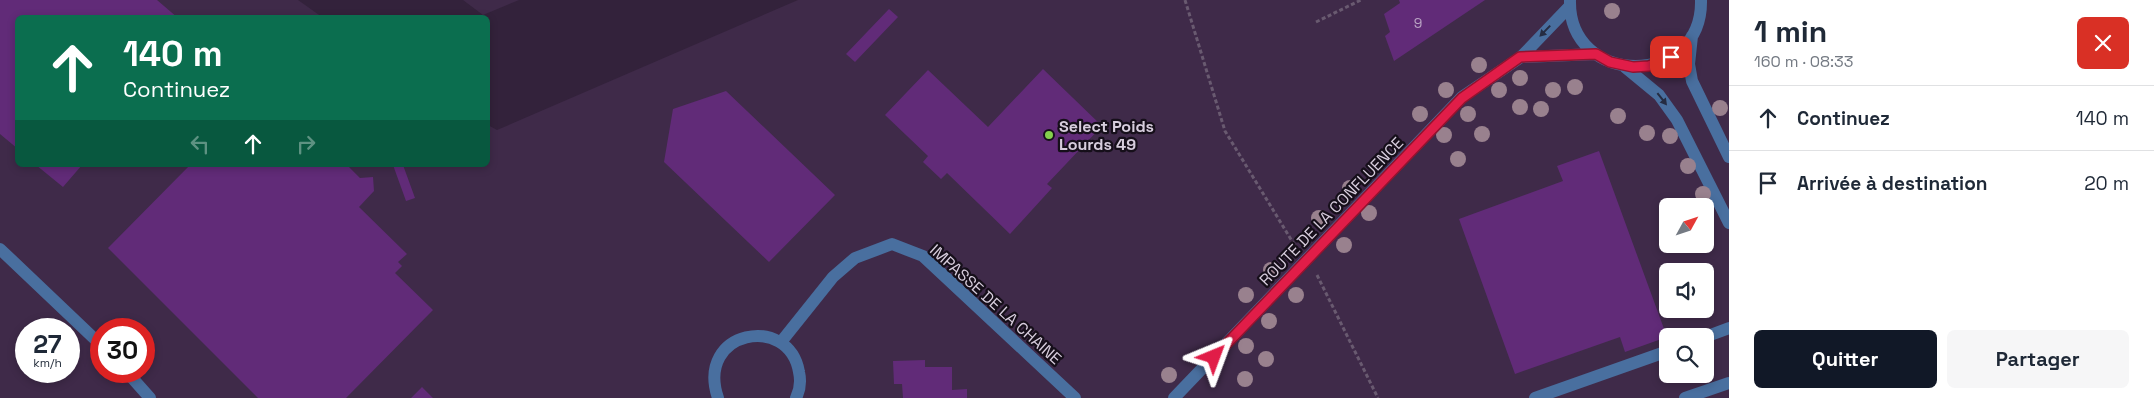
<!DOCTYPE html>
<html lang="fr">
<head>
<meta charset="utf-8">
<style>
  :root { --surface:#fff; --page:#f6f6f7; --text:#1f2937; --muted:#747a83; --line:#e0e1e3; --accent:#111827 }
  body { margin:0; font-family:"Space Grotesk",sans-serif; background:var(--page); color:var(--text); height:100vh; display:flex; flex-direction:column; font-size:19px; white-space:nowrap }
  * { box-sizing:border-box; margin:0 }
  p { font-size:16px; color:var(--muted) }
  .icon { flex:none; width:28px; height:28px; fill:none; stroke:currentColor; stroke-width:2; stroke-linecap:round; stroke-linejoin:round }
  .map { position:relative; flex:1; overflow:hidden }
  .details { display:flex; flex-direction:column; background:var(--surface); width:425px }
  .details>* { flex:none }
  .hud { position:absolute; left:15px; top:15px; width:475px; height:152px; border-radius:8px; box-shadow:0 2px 8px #0003; background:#0b6e4f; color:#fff; overflow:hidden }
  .needle { width:32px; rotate:50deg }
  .fabs { position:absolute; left:1659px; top:198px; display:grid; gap:10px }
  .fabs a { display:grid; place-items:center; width:55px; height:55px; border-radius:8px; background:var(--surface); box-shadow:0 2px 8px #0003; font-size:25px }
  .speed { position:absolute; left:15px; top:318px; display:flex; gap:10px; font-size:25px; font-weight:700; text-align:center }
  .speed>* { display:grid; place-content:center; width:65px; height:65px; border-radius:50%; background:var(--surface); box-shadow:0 2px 8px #0003; line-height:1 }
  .speed small { font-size:12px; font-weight:400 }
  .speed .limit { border:8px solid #d22; background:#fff; color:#111 }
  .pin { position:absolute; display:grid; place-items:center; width:42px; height:42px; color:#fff; margin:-21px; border-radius:10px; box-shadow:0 2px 8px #0006 }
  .me { position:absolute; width:55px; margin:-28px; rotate:44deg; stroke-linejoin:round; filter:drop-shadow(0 0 4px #0008) }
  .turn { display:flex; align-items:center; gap:18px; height:105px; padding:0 25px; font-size:22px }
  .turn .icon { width:65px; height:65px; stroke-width:2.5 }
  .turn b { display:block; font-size:35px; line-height:42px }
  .lanes { display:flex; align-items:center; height:48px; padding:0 25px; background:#0003; justify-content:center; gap:25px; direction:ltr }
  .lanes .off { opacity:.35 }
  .round { display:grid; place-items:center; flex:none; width:52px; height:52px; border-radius:8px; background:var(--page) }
  .overview { display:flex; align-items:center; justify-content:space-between; height:85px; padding:0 25px }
  h1 { font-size:30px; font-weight:700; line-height:38px }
  .primary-button { display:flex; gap:10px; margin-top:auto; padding:10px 25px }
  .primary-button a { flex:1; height:58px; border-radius:8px; background:var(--accent); color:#fff; font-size:20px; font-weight:700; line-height:58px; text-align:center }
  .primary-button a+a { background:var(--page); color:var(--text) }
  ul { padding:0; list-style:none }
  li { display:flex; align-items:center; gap:15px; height:65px; padding:0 25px; border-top:1px solid var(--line) }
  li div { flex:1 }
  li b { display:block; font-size:19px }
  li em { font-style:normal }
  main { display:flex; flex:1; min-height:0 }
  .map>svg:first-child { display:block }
  .built { fill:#3f2a49; fill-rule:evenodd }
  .building { fill:#612b78 }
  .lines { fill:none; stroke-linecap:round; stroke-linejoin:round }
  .path { stroke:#695a70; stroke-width:3; stroke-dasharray:4 2.5; stroke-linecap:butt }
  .minor { stroke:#496f9f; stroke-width:12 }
  .tree { fill:#99818e }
  .oneway { fill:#252c42 }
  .route-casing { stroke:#92132f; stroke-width:12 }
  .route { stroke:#e11d48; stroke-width:9 }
  .poi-dot { fill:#84cf4d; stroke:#160f1a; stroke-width:2 }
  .labels { text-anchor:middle; stroke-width:4.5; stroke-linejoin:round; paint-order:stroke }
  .number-label { font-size:14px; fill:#baa4c4 }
  .poi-label { font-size:16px; font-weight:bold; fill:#d7cddd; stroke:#160f1a; text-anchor:start }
  .street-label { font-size:16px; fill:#d7cddd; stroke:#160f1a }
</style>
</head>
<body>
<main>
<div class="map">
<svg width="1729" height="398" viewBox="0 0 1729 398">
  <rect width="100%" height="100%" fill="#33223b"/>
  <!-- built -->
  <path class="built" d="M 0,0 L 298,0 L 322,17 L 18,18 L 18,165 L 488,165 L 488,125 L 497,130 L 798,0 L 1729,0 L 1729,398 L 0,398 ZM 1668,206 L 1705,206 L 1705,244 L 1668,244 ZM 1668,271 L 1705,271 L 1705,309 L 1668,309 ZM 26,329 L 69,329 L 69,371 L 26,371 ZM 101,329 L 144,329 L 144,371 L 101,371 ZM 1668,336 L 1705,336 L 1705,374 L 1668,374 Z
    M 463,0 L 519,0 L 483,15 Z"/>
  <!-- building -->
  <path class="building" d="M 0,0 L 157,0 L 178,18 L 18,18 L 18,149 L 0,134 Z
    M 1399,0 L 1485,0 L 1394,61 L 1385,36 L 1390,32 L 1384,14 L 1400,3 Z
    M 889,9 L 898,17 L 855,62 L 846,54 Z
    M 1043,69 L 1102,126 L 1047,184 L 1052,188 L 1010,234 L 947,173 L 941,179 L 923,162 L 928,156 L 885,115 L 928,70 L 988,127 Z
    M 726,91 L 835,195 L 769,262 L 664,162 L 673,109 Z
    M 1599,151 L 1667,337 L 1625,352 L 1620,337 L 1515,374 L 1459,219 L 1563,181 L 1557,166 Z
    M 36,165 L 82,165 L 63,187 Z
    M 190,165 L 347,165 L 360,178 L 373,177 L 374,191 L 359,207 L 407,254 L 398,262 L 402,266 L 395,273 L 433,310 L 346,398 L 258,398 L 108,248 Z
    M 393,165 L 403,165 L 415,198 L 406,201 Z
    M 925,360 L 925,367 L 952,367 L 952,390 L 967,389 L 967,398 L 903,398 L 902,384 L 894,384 L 893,361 Z
    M 422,387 L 433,398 L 411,398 Z"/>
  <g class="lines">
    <!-- path -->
    <path class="path" d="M 1185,0 L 1225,131 L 1295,246
      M 1316,22 L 1361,0
      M 1317,275 L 1378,398"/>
    <!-- minor -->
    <path class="minor" d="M 1570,0 C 1568,88 1703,88 1701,0
      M 1692,36 L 1689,64 L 1692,81 L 1729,157
      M 1521,57 L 1596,54
      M 1625,67 L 1659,95 L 1677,120 L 1729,223
      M 0,249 L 101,345
      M 1705,337 L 1729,328
      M 781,342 L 833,277 L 855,258 L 892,244 L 923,256 L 1075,398
      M 126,371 L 150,398
      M 718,398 C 695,330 789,313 799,372 C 801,381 800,390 796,398
      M 1174,398 L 1462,97 L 1521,57 L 1570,6
      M 1535,398 L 1668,351
      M 1685,398 L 1729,383"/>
  </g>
  <!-- trees -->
  <g class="tree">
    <circle cx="1612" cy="11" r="8"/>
    <circle cx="1479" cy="65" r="8"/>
    <circle cx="1520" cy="78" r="8"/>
    <circle cx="1575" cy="87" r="8"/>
    <circle cx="1446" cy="90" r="8"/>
    <circle cx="1499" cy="90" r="8"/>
    <circle cx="1553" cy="90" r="8"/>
    <circle cx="1520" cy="107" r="8"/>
    <circle cx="1720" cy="108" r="8"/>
    <circle cx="1541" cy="109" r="8"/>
    <circle cx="1420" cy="114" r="8"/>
    <circle cx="1468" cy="114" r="8"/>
    <circle cx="1618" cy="116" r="8"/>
    <circle cx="1647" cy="133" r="8"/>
    <circle cx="1482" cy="134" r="8"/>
    <circle cx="1444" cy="135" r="8"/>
    <circle cx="1670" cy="136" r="8"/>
    <circle cx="1458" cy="159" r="8"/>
    <circle cx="1688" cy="166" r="8"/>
    <circle cx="1350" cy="188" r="8"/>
    <circle cx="1703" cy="194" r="8"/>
    <circle cx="1369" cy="213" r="8"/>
    <circle cx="1319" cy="218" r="8"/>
    <circle cx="1344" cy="245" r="8"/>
    <circle cx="1271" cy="270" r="8"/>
    <circle cx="1246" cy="295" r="8"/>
    <circle cx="1296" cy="295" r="8"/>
    <circle cx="1269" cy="321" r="8"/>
    <circle cx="1246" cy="346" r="8"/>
    <circle cx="1266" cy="359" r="8"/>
    <circle cx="1169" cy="375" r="8"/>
    <circle cx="1245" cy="379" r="8"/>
  </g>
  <!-- one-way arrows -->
  <defs><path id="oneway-solid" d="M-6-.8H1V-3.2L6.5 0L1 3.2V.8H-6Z" transform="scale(1.25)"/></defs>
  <g class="oneway">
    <use href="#oneway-solid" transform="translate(1545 31) rotate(134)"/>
    <use href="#oneway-solid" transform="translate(1662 99) rotate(52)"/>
  </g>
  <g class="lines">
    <!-- route casing -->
    <g class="route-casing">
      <path id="route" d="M 1214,357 L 1462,98 L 1520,57 L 1596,54 L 1610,62 L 1633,67 L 1649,66 L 1671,57"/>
    </g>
    <!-- route -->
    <use href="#route" class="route"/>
  </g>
  <!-- markers -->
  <circle class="poi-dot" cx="1049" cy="135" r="5"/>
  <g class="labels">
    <!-- number labels -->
    <g class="number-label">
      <text x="1418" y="28">9</text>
    </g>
    <!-- poi labels -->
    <g class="poi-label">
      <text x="1059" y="132">Select Poids<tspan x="1059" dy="18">Lourds 49</tspan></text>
    </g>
    <!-- street labels -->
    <g class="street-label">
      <text transform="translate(1331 211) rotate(-46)" y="6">ROUTE DE LA CONFLUENCE</text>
      <text transform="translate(996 304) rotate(42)" y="6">IMPASSE DE LA CHAINE</text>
    </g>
  </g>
</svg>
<div class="fabs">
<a><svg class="needle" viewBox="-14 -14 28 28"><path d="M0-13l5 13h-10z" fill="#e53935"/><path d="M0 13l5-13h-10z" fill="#747a83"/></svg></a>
<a><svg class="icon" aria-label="sound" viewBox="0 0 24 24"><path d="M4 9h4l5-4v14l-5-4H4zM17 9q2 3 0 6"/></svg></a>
<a><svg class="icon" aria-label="search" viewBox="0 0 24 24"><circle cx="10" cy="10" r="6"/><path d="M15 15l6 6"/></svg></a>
</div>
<div class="speed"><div>27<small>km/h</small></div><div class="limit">30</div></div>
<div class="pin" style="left:1671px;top:57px;background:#d93025"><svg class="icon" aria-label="arrive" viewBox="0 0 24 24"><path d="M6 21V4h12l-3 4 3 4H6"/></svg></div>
<svg class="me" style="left:1214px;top:357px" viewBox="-20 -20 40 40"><path d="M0-17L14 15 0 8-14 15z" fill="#e11d48" stroke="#fff" stroke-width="4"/></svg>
<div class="hud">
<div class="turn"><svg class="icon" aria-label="ahead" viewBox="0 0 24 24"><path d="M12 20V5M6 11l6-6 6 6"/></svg><div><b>140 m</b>Continuez</div></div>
<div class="lanes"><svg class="icon off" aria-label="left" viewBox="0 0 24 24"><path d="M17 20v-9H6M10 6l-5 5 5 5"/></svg><svg class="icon" aria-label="ahead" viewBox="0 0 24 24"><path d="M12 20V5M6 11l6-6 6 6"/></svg><svg class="icon off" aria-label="right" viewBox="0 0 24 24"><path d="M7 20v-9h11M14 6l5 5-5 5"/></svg></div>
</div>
</div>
<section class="details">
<div class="overview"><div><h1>1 min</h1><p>160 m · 08:33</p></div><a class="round" style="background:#d93025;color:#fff"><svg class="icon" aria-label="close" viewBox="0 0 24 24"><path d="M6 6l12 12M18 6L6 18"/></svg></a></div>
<ul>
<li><svg class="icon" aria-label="ahead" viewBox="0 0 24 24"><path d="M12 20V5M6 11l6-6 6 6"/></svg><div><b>Continuez</b></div><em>140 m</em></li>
<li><svg class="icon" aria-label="arrive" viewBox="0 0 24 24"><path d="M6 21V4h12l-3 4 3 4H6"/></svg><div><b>Arrivée à destination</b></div><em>20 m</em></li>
</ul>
<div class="primary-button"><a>Quitter</a><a>Partager</a></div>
</section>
</main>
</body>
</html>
